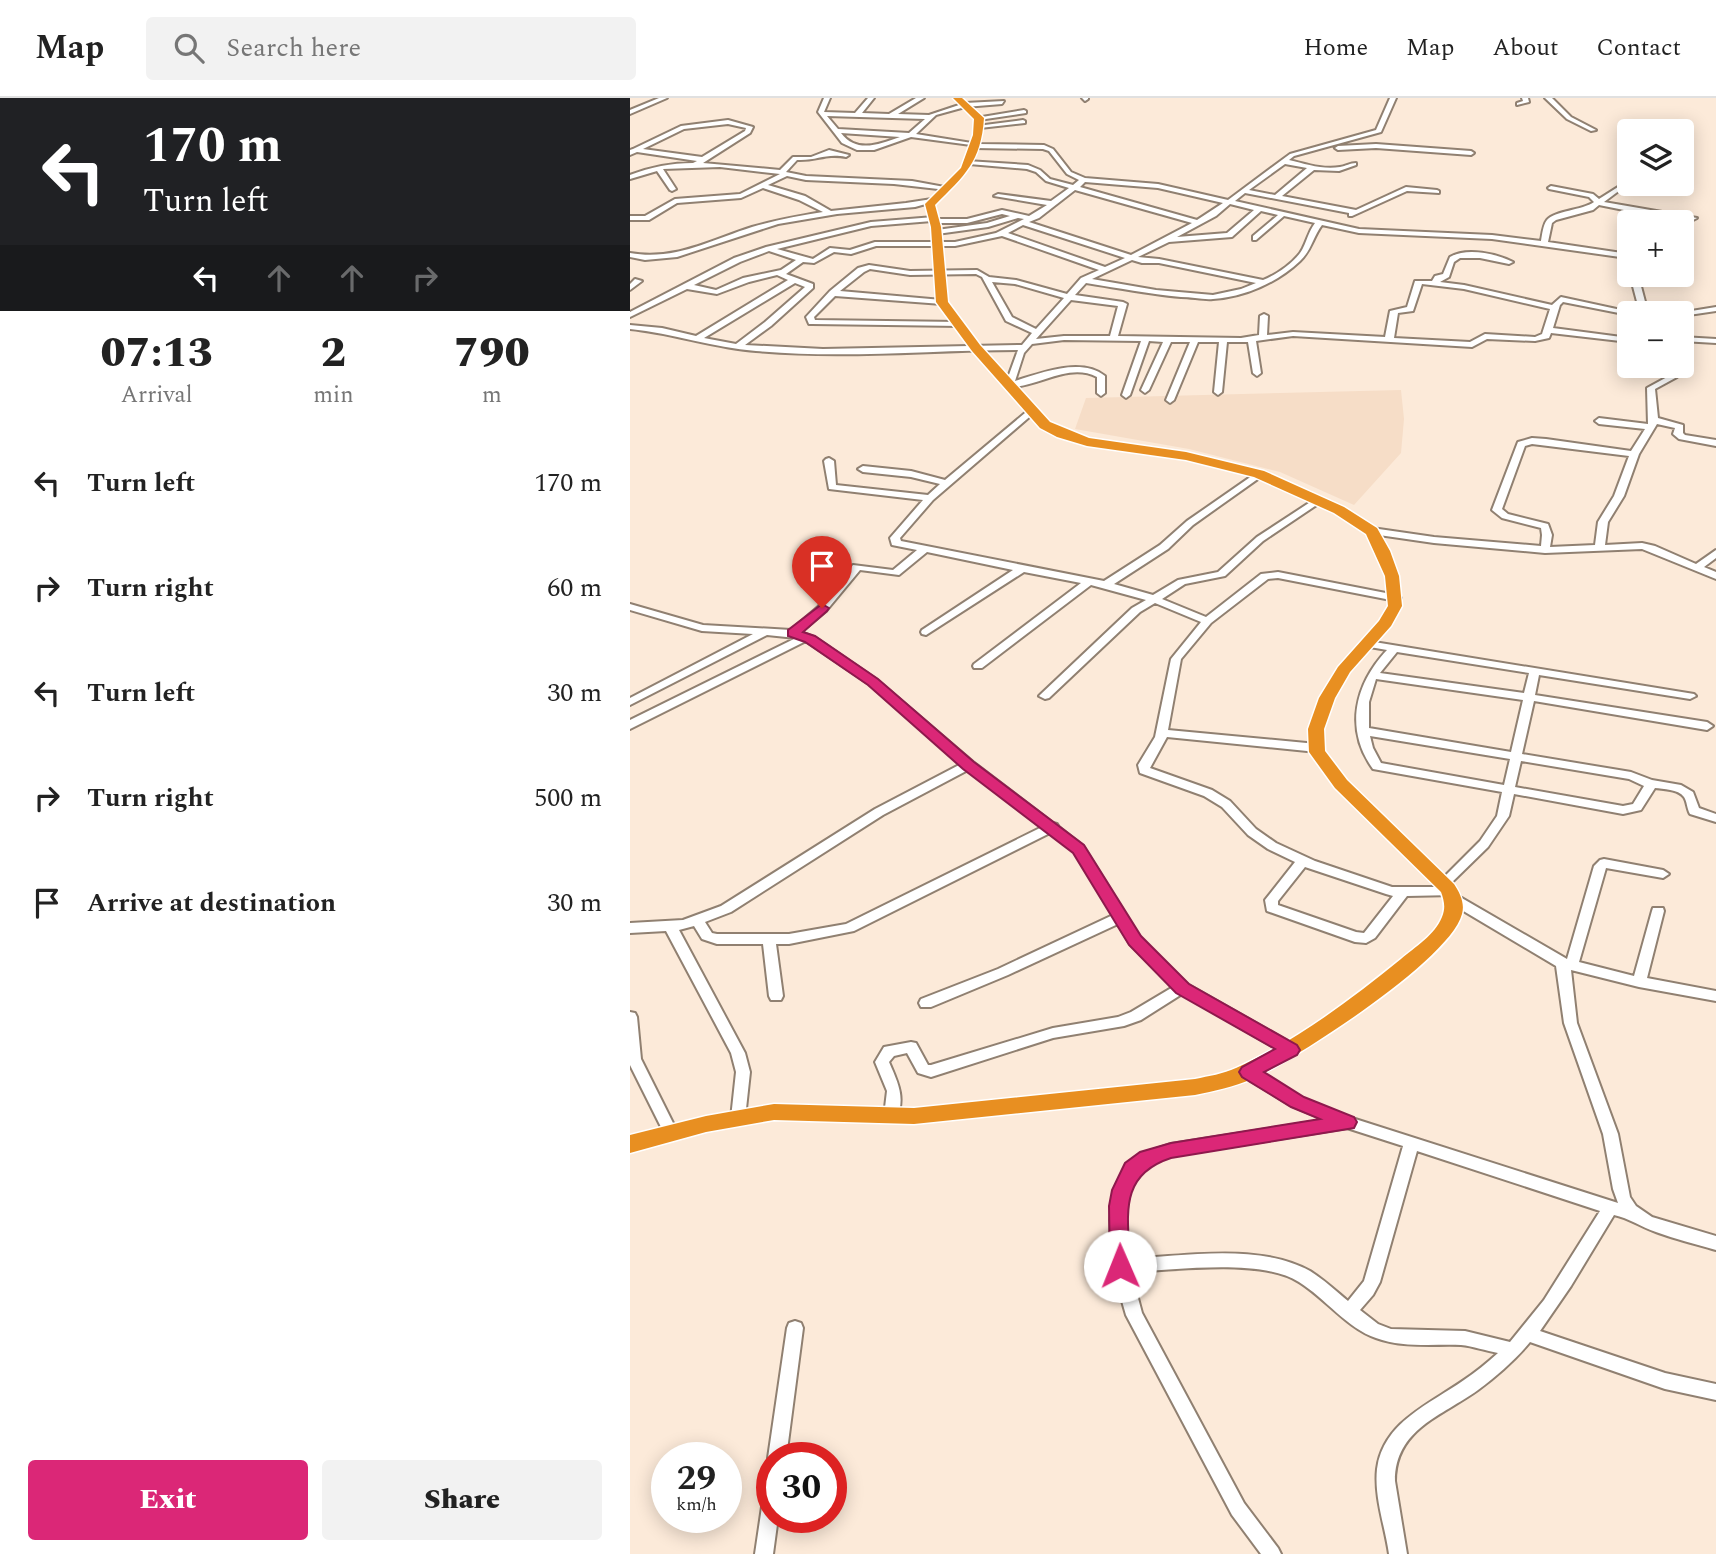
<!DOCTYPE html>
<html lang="en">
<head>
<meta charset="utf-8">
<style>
  :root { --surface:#fff; --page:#f2f2f2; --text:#222; --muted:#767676; --line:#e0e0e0; --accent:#db2777 }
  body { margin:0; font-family:Spectral,serif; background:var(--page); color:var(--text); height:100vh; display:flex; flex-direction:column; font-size:26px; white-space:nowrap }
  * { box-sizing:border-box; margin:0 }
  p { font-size:23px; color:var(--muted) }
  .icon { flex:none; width:38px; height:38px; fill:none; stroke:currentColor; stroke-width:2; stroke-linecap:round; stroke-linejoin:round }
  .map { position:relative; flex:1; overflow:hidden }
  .panel { display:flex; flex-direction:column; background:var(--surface); width:630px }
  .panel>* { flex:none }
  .top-card { background:#202124; color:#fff; overflow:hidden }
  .fabs { position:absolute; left:987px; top:21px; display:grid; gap:14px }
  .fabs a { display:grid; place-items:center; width:77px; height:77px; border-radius:7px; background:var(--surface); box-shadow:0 4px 18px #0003; font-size:35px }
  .speed { position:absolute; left:21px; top:1344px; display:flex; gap:14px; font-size:35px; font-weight:700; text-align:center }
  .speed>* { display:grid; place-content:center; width:91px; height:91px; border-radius:50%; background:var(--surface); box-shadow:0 4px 18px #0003; line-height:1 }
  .speed small { font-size:18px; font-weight:400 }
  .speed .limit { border:10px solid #d22; background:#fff; color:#111 }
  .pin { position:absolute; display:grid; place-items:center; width:60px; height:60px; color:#fff; margin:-72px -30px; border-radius:50% 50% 50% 0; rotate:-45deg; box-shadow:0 0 7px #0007 }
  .pin .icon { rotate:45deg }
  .me { position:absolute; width:77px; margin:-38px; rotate:359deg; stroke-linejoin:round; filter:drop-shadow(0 0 5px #0008) }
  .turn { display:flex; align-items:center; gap:24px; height:147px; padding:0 28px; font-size:32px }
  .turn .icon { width:91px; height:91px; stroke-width:2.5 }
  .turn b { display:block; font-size:49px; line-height:60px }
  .lanes { display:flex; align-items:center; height:66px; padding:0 28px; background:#0003; justify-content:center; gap:35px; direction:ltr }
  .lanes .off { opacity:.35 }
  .eta { display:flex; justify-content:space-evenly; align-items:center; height:119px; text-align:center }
  .eta b { font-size:42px; font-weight:800; line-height:49px }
  .action { display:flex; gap:14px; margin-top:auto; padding:14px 28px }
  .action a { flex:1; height:80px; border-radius:7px; background:var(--accent); color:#fff; font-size:28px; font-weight:800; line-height:80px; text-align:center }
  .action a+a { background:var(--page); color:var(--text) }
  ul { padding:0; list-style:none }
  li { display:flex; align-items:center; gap:21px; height:105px; padding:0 28px }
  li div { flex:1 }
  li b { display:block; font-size:26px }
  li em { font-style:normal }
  header { display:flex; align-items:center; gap:42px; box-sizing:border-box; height:98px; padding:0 35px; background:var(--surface); border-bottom:2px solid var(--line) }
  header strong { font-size:33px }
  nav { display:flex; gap:38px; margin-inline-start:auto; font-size:24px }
  .search { width:490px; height:63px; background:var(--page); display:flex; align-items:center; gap:18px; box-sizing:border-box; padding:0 24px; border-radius:7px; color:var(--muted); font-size:26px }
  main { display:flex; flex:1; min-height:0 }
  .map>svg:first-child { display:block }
  .built { fill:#f6ddc7 }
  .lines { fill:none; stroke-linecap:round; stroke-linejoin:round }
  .minor-casing { stroke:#908071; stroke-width:4 }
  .highway-casing { stroke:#fff; stroke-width:3 }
  .minor { fill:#fff; fill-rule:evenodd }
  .highway { fill:#e88f21; fill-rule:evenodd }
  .route { fill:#db2777; stroke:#8e194d; stroke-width:2 }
</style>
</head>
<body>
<header>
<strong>Map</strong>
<div class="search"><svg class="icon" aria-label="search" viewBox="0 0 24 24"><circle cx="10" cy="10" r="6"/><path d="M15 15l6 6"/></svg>Search here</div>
<nav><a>Home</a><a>Map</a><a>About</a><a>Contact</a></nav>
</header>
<main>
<section class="panel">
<div class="top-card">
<div class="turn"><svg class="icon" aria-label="left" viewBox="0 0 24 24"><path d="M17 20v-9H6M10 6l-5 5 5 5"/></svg><div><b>170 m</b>Turn left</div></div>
<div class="lanes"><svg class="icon" aria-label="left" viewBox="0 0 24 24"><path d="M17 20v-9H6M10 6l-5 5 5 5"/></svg><svg class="icon off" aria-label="ahead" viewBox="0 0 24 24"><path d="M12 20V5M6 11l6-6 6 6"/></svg><svg class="icon off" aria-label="ahead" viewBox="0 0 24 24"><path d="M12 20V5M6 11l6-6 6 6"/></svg><svg class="icon off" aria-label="right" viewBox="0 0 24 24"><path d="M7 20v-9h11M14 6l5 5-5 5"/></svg></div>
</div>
<div class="eta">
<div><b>07:13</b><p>Arrival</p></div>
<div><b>2</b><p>min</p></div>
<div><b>790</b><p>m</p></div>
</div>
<ul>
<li><svg class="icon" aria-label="left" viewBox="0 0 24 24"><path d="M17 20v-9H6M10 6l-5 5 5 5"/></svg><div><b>Turn left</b></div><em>170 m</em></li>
<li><svg class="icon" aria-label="right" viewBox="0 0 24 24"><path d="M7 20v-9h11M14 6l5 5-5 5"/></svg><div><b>Turn right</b></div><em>60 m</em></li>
<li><svg class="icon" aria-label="left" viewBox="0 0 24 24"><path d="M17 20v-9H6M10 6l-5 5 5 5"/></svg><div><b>Turn left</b></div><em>30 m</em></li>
<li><svg class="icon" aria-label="right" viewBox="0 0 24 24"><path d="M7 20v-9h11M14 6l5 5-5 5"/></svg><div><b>Turn right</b></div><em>500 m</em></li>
<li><svg class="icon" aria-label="arrive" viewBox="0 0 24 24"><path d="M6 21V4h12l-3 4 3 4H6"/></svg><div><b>Arrive at destination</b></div><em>30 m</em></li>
</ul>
<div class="action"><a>Exit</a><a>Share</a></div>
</section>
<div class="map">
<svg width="1086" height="1456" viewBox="0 0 1086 1456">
  <rect width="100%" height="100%" fill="#fcead9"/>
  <!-- built -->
  <path class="built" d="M 771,292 L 774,321 L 771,355 L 724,407 L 650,374 L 559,351 L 445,331 L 456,300 Z"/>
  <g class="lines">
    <!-- minor casing -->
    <g class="minor-casing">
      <path id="minor" d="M 29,0 L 37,0 L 0,16 L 0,12 Z
        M 194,0 L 200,0 L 194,14 L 225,15 L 238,0 L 244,0 L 232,15 L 259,16 L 286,0 L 294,0 L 268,16 L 299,17 L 335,5 L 374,3 L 372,6 L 335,9 L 306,17 L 286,36 L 348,46 L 414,47 L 423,51 L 441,74 L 455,80 L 528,86 L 598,102 L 660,56 L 746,32 L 760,0 L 766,0 L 751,34 L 664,58 L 659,62 C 676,66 693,72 710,69 C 716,68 720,65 726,65 L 726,67 L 709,73 L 684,72 L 652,98 L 726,112 L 776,89 L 807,92 L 809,93 L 809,95 L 777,93 L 722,118 L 719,118 L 719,115 L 615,95 L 605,103 L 729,131 L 862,137 L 911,143 C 912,137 913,127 917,122 C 924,113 953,112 964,104 L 959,99 L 919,91 L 918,90 L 921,88 L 963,96 L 969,101 L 988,89 L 990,90 L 990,92 L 974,104 L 1067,120 L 1063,122 L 1019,117 L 969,107 L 963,112 L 926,122 L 922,125 L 918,144 L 992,155 L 999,159 L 999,164 L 990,159 L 862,141 L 729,135 L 692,127 C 683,139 681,153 670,163 C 648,184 615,199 583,201 C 573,202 562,199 551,199 C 519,196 488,190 456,185 L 445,197 L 493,204 L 497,206 L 488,238 L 611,240 L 629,237 L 630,218 L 634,216 L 638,218 L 637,237 L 663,234 L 755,239 L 760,213 L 777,209 L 785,183 L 802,183 L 805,178 L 813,176 L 820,159 C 837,149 867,156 883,164 L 879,166 L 850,160 L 830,160 L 824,164 L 819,179 L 810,184 L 834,187 L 922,207 L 931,199 L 1005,215 L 999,215 L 999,217 L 933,204 L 930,207 L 923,230 L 999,240 L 999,244 L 921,235 L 919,240 L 905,243 L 857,241 L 842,249 L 663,238 L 626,243 L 631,275 L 627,278 L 623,275 L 618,244 L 597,244 L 592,294 L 588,297 L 584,294 L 589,244 L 568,244 L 544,302 L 540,305 L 536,302 L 560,244 L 541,244 L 519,292 L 515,295 L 511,292 L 533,244 L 519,243 L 500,297 L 496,300 L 492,297 L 511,243 L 434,242 L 402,246 L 394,255 L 385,283 C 411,275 451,259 475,278 L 475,295 L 471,298 L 467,295 L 467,279 C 438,264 407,290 379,289 L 376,285 L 388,252 C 301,252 213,261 126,253 C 83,250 43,235 0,231 L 0,227 L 32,230 L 66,238 L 158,182 L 147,177 L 119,184 L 87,196 L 57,191 L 0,219 L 0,214 L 104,160 L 136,149 L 241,124 L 304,119 L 308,121 L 337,121 L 372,112 L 399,118 L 417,107 L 364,98 L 368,96 L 421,103 L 439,90 L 416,83 L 406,74 L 397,71 L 339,66 L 336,64 L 337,63 L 398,67 L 410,72 L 420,81 L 443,87 L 449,82 L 437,76 L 419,53 L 413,51 L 344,50 L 341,47 L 281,39 L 244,52 L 227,52 L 212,45 L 188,14 ZM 197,18 L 295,21 L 279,35 L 208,31 ZM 211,35 L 270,39 C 249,46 227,56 211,35 ZM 655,66 L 677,70 L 645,97 L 619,92 ZM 455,84 L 528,90 L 593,105 L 567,122 L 450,89 ZM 445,92 L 562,125 L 501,157 L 399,124 L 409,120 ZM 600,106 L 624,112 L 597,135 L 547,139 L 586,118 ZM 631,113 L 648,117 L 623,138 L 623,142 L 626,142 L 654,118 L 685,125 C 678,135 678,140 673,150 C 667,163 646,177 633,182 L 529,161 L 508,159 L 539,144 L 602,139 ZM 372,116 L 380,118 L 357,125 L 307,132 L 303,134 L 307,136 L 358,129 L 388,120 L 394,121 L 366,135 L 325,144 L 245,144 L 220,152 L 200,150 L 183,161 L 147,151 L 241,128 L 302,123 L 305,125 L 337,125 ZM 393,127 L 495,160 L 475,169 L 378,135 ZM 372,138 L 469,172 L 451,180 L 437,196 L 386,182 L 359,179 L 347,172 L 280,173 L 239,167 L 228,170 L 200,193 L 176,219 L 179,226 L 182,226 L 331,228 L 332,226 L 328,224 L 185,222 L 184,219 L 205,198 L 312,206 L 316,204 L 312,202 L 210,193 L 234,174 L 240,171 L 280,177 L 346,176 L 352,179 L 376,223 L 402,235 L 392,247 L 193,251 L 115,247 L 141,228 L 183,190 L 183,186 L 156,176 L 173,164 L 184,165 L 204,154 L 221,156 L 246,148 L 325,148 ZM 139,153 L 166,162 L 151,172 L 113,180 L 86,192 L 64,187 L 110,164 ZM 502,162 L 512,165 L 529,165 L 626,185 L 611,191 L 583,197 L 526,192 L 462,181 ZM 362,184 L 385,186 L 434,200 L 406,231 L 382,219 ZM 165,185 L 175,189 L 135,224 L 106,246 L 74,240 ZM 792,186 L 834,191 L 920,211 L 912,236 L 905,239 L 855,236 L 840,244 L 764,240 L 768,215 L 783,213 ZM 441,202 L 488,208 L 480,238 L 434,238 L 406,241 Z
        M 452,0 L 458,0 L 458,1 L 455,3 Z
        M 892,0 L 898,0 L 899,4 L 887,7 L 887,5 L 893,3 Z
        M 915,0 L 922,0 L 941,19 L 966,32 L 961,33 L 937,21 Z
        M 394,12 L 396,13 L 396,15 L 349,22 L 346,20 Z
        M 98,22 L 123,29 L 120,35 L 73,65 L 150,72 L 163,59 L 181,59 L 199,52 L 219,57 L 216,59 C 195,55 188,63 167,62 L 156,74 L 176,78 L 282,83 L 320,90 L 317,92 L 264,86 L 176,82 L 157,78 L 138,87 L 175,98 L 201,113 L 276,105 L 302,101 L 306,103 L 285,109 L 207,116 L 148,126 L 47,159 L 15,162 L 0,159 L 0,155 C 45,163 81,142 122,129 C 145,122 169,118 193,114 L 169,102 L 133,90 L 111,100 L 47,105 L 19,122 L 0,122 L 0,118 L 15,118 L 45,101 L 110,96 L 150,76 L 90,69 L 33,71 L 46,91 L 42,93 L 40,92 L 27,73 L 0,81 L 0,77 C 21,69 41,65 63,65 L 67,63 L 7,54 L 0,57 L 0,52 L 3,51 L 51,28 ZM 98,26 L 116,30 L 115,33 L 72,59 L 13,51 L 54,31 Z
        M 393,22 L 395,23 L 395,25 L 350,30 L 347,28 Z
        M 746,46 L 841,53 L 844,55 L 841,57 L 746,50 L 708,52 L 705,50 L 708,48 Z
        M 1000,177 L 1008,177 L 1018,215 L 1010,215 Z
        M 5,181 L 12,183 L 0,192 L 0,186 Z
        M 1086,209 L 1086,213 L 1052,218 L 1052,215 L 1049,215 Z
        M 1052,239 L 1086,241 L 1086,245 L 1052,243 Z
        M 1037,268 L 1045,268 L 1047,279 L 1025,291 L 1028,320 L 1053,327 L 1053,335 L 1055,337 L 1086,342 L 1086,348 L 1049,341 L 1043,336 L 1045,330 L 1027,326 L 1009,356 L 994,398 L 978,424 L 975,447 L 1012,445 L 1025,448 L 1066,466 L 1086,452 L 1086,460 L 1074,469 L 1086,474 L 1086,481 L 1012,451 L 915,455 L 804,445 L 742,436 L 737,433 L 742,430 L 804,439 L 911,448 L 912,437 L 911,430 L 872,420 L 862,412 L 888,344 L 902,340 L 916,341 L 1001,353 L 1015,331 L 969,326 L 965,323 L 969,320 L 1018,326 L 1017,290 L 1039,278 ZM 902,346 L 999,358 L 984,398 L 968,424 L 965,447 L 920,449 L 922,437 L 918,426 L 878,416 L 872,411 L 895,348 Z
        M 401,310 L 404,311 L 404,315 L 303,402 L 270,440 L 271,443 L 474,483 L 530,447 L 557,423 L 629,373 L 632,374 L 632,378 L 563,427 L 538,451 L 484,486 L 523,497 L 548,482 L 588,474 L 627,439 L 688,399 L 693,402 L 691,404 L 633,443 L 595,478 L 555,486 L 532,501 L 576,519 L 631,476 L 648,474 L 766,497 L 771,500 L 766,503 L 648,480 L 638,481 L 581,525 L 551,561 L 538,632 L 687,646 L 693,650 L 687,654 L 537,639 L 520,670 L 582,692 L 600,703 L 626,731 L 646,745 L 685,763 L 762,789 L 810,789 L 808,786 L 810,783 L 850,743 L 867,718 L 872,694 L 743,671 C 714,631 725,586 757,552 L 734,548 L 733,546 L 734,544 L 738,543 L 1064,596 L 1066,598 L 1060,601 L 909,577 L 905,597 L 1077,624 L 1083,628 L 1077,632 L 904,603 L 892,656 L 1001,674 L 1022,682 L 1051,687 L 1063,694 L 1069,710 L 1086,716 L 1086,724 L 1060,716 C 1057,711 1057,703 1054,699 C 1048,691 1033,691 1025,690 L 1011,712 L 993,716 L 884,696 L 879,718 L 858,749 L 817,789 L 825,791 L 826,794 L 825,797 L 777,798 L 745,840 L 736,845 L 725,844 L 637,813 L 635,802 L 665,764 L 638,751 L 618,737 L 592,709 L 574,698 L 510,675 L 508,667 L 525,639 L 541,561 L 571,524 L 525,505 L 510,514 L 419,600 L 415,601 L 409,598 L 411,596 L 502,510 L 516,502 L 461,487 L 352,570 L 344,570 L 343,568 L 344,566 L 451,485 L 394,474 L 296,537 L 292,536 L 291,534 L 292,532 L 383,472 L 297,454 L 269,477 L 230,472 L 196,513 L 171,534 L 184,539 L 247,582 L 343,664 L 423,725 L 427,726 L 429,729 L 453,748 L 510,840 L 557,886 L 666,948 L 668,952 L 666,956 L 661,957 L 656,956 L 552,896 L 511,922 L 494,928 L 423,940 L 301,979 L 288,975 L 277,955 L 264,958 L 259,964 C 268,985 276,1000 266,1022 L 261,1024 L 256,1022 L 254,1018 L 257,993 L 245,964 L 254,949 L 281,944 L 286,945 L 298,967 L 301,967 L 423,930 L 488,919 L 501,914 L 543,889 L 500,846 L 488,826 L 378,877 L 301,909 L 291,909 L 289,905 L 291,901 L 368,871 L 483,817 L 445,754 L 420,735 L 224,833 L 159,846 L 146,846 L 153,898 L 151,902 L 141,902 L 139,898 L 133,846 L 87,846 L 72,841 L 64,828 L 49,832 L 115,955 L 120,974 L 115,1020 L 113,1024 L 108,1026 L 103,1024 L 101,1020 L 106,974 L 101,955 L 36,833 L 0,835 L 0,825 L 53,822 L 91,808 L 245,711 L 331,666 L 239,586 L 176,543 L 0,631 L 0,622 L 166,540 L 137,537 L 0,607 L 0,600 L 123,536 L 72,533 L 0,512 L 0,506 L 73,527 L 161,532 L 188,509 L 223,467 L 263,472 L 287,452 L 262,447 L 260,440 L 293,402 L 199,391 L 194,363 L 196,361 L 199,360 L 204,363 L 206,387 L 298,397 L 310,386 L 281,379 L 233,374 L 228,371 L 233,368 L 281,373 L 315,382 ZM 767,554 L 899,575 L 894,595 L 750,575 ZM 746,581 L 893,602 L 881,654 L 739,630 L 739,604 ZM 740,638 L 880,661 L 874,687 L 751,665 L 743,650 ZM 891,663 L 999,681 L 1014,688 L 1003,706 L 993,708 L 885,689 ZM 338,672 L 412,729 L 216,826 L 159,836 L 87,836 L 82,835 L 75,824 L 101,814 L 253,717 ZM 675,769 L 756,796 L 763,798 L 734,835 L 726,834 L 648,807 L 648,803 Z
        M 974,761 L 1033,772 L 1039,776 L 1033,780 L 976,770 L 949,864 L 1004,878 L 1022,813 L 1023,810 L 1033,810 L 1034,813 L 1017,880 L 1086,893 L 1086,903 L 1009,889 L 941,872 L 947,925 L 988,1036 L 1000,1099 L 1006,1108 L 1022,1119 L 1086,1138 L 1086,1152 C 1066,1146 1045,1141 1026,1134 C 1011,1129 999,1120 984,1117 L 941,1188 L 910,1233 L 1035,1275 L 1086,1286 L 1086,1302 L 1035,1291 L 900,1244 C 885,1262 868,1277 848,1292 C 812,1318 765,1331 765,1383 L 777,1456 L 759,1456 C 755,1428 744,1399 747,1371 C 753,1324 800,1306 834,1282 C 846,1274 857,1265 868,1255 C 856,1253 843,1248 831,1247 C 803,1246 773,1250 746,1240 C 718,1231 695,1200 669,1184 C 631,1160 546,1172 501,1174 L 512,1215 L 614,1405 L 648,1450 L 651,1456 L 631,1456 L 602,1417 L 496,1217 L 482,1168 L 480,1122 L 482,1102 L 487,1085 L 498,1067 L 506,1060 L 520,1053 L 541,1046 L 695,1022 L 662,1008 L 613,978 L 611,974 L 613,970 L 618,968 L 672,1000 L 722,1020 L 988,1105 L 983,1091 L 973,1036 L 934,925 L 926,868 L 820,805 L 819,802 L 825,797 L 830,799 L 937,861 L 964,768 L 970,762 ZM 717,1030 L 773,1048 L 734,1183 L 718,1203 C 706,1193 693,1181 680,1173 C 630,1145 553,1158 498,1161 C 493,1114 488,1074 541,1058 ZM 787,1053 L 970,1113 L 914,1202 L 880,1244 L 835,1233 L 761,1231 L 748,1226 L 730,1212 L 743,1197 L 750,1184 Z
        M 0,914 L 5,915 L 7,919 L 11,961 L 48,1035 L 46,1039 L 41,1041 L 36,1039 L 0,967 Z
        M 165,1223 L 171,1225 L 173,1230 L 156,1360 L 142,1360 L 142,1366 L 138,1360 L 157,1230 L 159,1225 Z
        M 142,1393 L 142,1419 L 148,1419 L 143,1456 L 125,1456 L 133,1402 L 136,1396 Z"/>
    </g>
    <!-- highway casing -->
    <g class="highway-casing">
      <path id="highway" d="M 323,0 L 332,0 L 354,20 C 351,64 335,77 305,107 L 311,129 L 318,204 L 350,247 L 420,324 L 459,340 L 556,354 L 634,373 L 714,409 L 747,430 L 760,453 L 769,478 L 772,508 L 761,528 L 720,574 L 705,600 L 694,631 L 695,653 L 717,682 L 824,786 C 830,795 835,805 832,816 C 820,862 667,960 622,981 C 604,989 584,993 565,997 L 284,1026 L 144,1022 L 76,1034 L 0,1055 L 0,1037 L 76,1018 L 144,1006 L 284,1010 L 565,981 C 579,978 593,976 606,970 C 667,943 720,902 771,861 C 785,849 805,837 812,819 C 816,810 814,802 811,794 L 705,690 L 679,654 L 678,631 L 689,600 L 708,569 L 749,523 L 758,508 L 755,478 L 736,436 L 704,415 L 624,379 L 556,362 L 457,348 L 427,339 L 410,330 L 342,253 L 306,204 L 301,129 L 295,106 L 331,70 L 343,37 L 344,21 Z"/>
    </g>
    <!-- minor -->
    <use href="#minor" class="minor"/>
    <!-- highway -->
    <use href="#highway" class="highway"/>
  </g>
  <!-- route -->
  <path class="route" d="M 192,506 L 199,510 L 197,513 L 173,534 L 185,538 L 248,581 L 344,664 L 454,747 L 511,838 L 559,886 L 667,947 L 670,952 L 667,957 L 634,974 L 674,999 L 724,1019 L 727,1024 L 724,1030 L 541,1060 C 486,1078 499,1121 500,1168 L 497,1175 L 490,1177 L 483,1175 L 480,1168 L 479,1108 L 482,1092 L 495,1065 L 510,1054 L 541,1045 L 690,1021 L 661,1009 L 612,979 L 609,974 L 612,969 L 645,951 L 546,895 L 499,847 L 443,755 L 333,671 L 238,587 L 175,544 L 158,538 L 158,532 Z"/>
</svg>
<div class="fabs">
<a><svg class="icon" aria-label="layers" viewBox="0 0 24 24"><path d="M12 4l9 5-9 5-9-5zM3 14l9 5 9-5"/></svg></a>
<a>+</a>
<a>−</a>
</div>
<div class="speed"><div>29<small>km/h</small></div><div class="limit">30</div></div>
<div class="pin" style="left:192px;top:510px;background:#d93025"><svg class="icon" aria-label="arrive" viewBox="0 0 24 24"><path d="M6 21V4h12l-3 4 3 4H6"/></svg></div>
<svg class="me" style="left:490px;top:1168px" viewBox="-20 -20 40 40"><circle r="19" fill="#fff"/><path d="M0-13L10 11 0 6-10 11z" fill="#db2777"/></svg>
</div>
</main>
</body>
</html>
